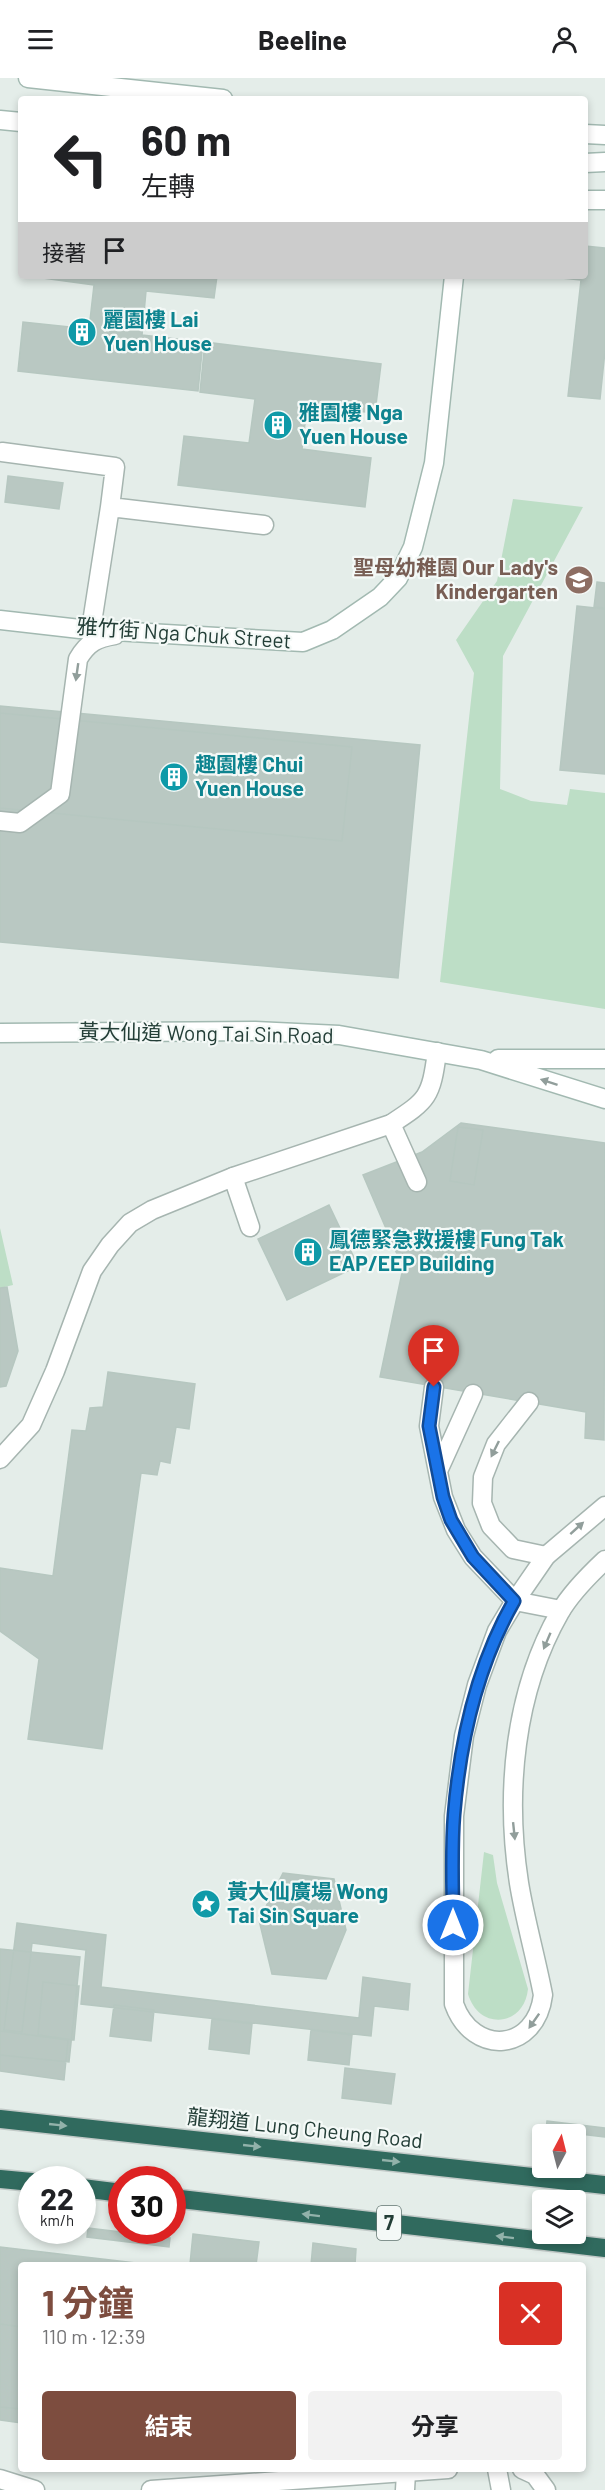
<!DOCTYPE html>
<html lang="zh-TW">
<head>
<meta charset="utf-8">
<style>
  :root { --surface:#fff; --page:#f2f2f2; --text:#202124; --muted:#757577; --accent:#7d4d3f }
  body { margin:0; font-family:Barlow,"Noto Sans TC",sans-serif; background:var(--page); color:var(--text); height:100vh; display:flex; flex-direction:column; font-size:22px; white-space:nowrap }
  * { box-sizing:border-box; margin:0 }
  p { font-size:20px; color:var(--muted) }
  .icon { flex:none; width:33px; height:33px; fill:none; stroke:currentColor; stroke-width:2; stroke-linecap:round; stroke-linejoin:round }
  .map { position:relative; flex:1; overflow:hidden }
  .details { position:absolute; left:18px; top:2184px; width:568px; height:210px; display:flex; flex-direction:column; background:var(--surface); border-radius:6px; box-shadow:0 3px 9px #0003 }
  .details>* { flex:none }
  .banner { position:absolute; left:18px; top:18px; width:570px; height:183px; border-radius:6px; box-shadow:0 3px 9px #0003; background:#fff; color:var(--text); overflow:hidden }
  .needle { width:39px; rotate:7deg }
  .tools { position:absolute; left:532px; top:2046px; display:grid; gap:12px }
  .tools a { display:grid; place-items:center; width:54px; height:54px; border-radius:6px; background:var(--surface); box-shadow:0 3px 9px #0003; font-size:30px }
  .speed { position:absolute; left:18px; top:2088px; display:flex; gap:12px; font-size:30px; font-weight:700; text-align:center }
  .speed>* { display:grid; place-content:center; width:78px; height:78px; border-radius:50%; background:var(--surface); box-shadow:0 3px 9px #0003; line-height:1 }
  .speed small { font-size:15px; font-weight:400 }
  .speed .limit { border:9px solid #d22; background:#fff; color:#111 }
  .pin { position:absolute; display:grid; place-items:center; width:51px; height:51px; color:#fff; margin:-62px -26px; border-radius:50% 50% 50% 0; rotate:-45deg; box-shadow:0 0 6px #0007 }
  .pin .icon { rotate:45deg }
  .me { position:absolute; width:66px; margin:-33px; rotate:0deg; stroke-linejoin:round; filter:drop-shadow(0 0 4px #0008) }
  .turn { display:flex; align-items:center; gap:21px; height:126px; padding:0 24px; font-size:27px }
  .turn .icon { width:78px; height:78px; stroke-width:2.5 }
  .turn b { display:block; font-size:42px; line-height:51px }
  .then { display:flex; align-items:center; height:57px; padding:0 24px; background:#0003; gap:12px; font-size:22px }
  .round { display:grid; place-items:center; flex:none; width:63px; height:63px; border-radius:6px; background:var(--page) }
  .summary { display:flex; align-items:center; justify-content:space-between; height:102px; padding:0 24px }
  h1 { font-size:36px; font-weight:700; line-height:45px; color:var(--accent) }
  .action { display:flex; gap:12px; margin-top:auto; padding:12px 24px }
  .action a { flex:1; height:69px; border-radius:6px; background:var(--accent); color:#fff; font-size:24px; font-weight:700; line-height:69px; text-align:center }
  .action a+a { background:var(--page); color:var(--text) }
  header { display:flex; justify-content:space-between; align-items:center; height:78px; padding:0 24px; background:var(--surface); font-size:27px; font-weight:700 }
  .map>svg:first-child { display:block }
  .green { fill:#bddec6 }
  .building { fill:#b9c8c2; stroke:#b6c7c0; stroke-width:1.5 }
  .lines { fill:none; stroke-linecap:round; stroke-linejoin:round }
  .lane-casing { stroke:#a6b5b0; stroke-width:21 }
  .street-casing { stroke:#a6b5b0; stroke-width:21 }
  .secondary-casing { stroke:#a2b9b1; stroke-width:21 }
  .highway-casing { stroke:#c1c9c7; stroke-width:21 }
  .lane { stroke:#fff; stroke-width:18 }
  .street { stroke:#fff; stroke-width:18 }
  .secondary { stroke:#fff; stroke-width:18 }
  .highway { stroke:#306a5e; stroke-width:18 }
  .oneway { fill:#919e9b }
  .oneway2 { fill:#92b2aa }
  .route-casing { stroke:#114b97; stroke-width:15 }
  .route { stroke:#1a73e8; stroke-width:10 }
  .labels { text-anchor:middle; stroke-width:4.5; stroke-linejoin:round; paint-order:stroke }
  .shield { fill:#f4f9f7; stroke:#627671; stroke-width:1.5 }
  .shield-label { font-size:20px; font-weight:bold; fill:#233e37 }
  .culture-label { font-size:21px; font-weight:bold; fill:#0d838f; stroke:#f4f9f7; text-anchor:start }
  .education-label { font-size:21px; font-weight:bold; fill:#785e54; stroke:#f4f9f7; text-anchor:end }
  .street-label { font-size:21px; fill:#233e37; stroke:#f4f9f7 }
</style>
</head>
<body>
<header><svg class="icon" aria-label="menu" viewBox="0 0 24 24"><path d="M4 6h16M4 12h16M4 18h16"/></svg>Beeline<svg class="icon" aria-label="person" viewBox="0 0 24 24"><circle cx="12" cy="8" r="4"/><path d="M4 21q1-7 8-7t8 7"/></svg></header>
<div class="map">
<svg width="605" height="2412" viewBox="0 0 605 2412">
  <rect width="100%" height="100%" fill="#e4ede9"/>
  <!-- green -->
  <path class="green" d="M 513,421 L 583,429 L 503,578 L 500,711 L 531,723 L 567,727 L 570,711 L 605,715 L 605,931 L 440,904 L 474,595 L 456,562 L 497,503 Z
    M 0,1150 L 13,1207 L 0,1210 Z
    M 484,1774 L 493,1777 L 497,1805 L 528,1911 C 524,1949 479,1953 468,1916 Z"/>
  <!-- building -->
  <path class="building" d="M 585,168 L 605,170 L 605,273 L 600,321 L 568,318 L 581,202 L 542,198 L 585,198 Z
    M 28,198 L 217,198 L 214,220 L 146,213 L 142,257 L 203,264 L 198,313 L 18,293 L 23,244 L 89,251 L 94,207 Z
    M 205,264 L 381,286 L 375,335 L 307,328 L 302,371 L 371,380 L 365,429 L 178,407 L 184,358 L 249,365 L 255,321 L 200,314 Z
    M 8,398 L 63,405 L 59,431 L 5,424 Z
    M 597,504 L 605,505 L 605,530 L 594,529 Z
    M 577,528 L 605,531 L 605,696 L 560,692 Z
    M 0,628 L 420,667 L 398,900 L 0,864 Z
    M 0,635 L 352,669 L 342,763 L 0,730 Z
    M 461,1045 L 605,1065 L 604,1362 L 585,1360 L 586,1334 L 380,1299 L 403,1190 L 363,1097 L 422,1074 Z
    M 458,1049 L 483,1052 L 474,1107 L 450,1103 Z
    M 329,1127 L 358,1188 L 287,1222 L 258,1161 Z
    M 7,1209 L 18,1273 L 6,1308 L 0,1309 L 0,1210 Z
    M 108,1294 L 195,1306 L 189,1351 L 176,1349 L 170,1385 L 160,1383 L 157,1397 L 141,1395 L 102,1671 L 28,1661 L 39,1581 L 0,1553 L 0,1490 L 53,1498 L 72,1352 L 86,1353 L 90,1330 L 103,1329 Z
    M 283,1795 L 334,1801 L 346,1852 L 326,1901 L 272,1896 L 259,1842 Z
    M 17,1845 L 106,1857 L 101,1909 L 359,1940 L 363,1899 L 410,1906 L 408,1932 L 374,1928 L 371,1958 L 81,1926 L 86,1872 L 32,1865 L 22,1954 L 4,1952 Z
    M 0,1871 L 80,1879 L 69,1984 L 0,1977 Z
    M 43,1904 L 79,1908 L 74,1962 L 38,1957 Z
    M 114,1927 L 154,1932 L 151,1963 L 110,1958 Z
    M 212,1941 L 252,1946 L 249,1976 L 209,1971 Z
    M 311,1952 L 352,1957 L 349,1987 L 308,1982 Z
    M 0,1953 L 68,1962 L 64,2002 L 0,1993 Z
    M 345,1990 L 395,1996 L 391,2026 L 342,2020 Z
    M 547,2043 L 605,2050 L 605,2059 L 546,2052 Z
    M 88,2150 L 170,2160 L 169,2169 L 87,2159 Z
    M 193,2156 L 259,2164 L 256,2187 L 190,2186 Z
    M 313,2165 L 356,2171 L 355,2187 L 311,2187 Z
    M 0,2169 L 153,2187 L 21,2187 L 21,2345 L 0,2342 Z
    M 0,2246 L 21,2249 L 21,2331 L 0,2329 Z"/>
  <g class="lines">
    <!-- lane casing -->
    <g class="lane-casing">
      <path id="lane" d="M 2,374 L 115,389 L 110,429
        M 91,551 L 110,429 L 264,447
        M 0,743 L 20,745 L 60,716 L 78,581 C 88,564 97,560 115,557
        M 391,1046 L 417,1104
        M 434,1309 L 429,1348 L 443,1419 L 456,1452 L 473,1479 L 515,1523 L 561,1532
        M 529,1324 L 496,1366 L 483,1399 L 482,1425 L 491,1448 L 513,1471 L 546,1478
        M 0,1381 L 31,1347 L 55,1293 L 92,1193 L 110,1167 L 130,1145 L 152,1132 L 233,1099 L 250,1149
        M 438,1393 L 473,1316
        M 405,2412 L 406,2395"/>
    </g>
    <!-- street casing -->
    <g class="street-casing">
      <path id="street" d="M 233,1099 L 391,1046 C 428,1022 431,1019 437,974
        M 605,1428 L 546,1478 L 515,1523 L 497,1553 L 477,1607 L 464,1658 L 454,1738 L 454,1926 C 473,1979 536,1974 543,1917 C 536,1880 525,1842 519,1805 C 505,1715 514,1614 560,1534 C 571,1515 589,1497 605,1482
        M 497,2391 L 501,2412
        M 522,2391 L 535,2397 L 546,2412
        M 0,2401 L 35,2412
        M 151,2412 L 448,2391"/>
    </g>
    <!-- secondary casing -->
    <g class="secondary-casing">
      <path id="secondary" d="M 28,0 L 223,21
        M 0,42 L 21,44
        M 585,56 L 605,57
        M 585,85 L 605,84
        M 585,122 L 605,122
        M 0,542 L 80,551 L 303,564 L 332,552 L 380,519 L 398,500 L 413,469 L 434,385 L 454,198
        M 0,955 L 255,953 L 339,957 L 481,982 L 605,1021
        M 498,981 L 605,981"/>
    </g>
    <!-- highway casing -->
    <g class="highway-casing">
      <path id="highway" d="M 0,2041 L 605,2107
        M 0,2101 L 32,2104
        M 82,2110 L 122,2115
        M 172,2120 L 605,2170"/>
    </g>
    <!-- lane -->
    <use href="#lane" class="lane"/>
    <!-- street -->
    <use href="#street" class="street"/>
    <!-- secondary -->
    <use href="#secondary" class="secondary"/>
    <!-- highway -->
    <use href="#highway" class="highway"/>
  </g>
  <!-- one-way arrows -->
  <defs><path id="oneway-solid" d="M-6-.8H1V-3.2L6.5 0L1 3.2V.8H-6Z" transform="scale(1.5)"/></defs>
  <g class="oneway">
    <use href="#oneway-solid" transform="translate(77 594) rotate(98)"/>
    <use href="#oneway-solid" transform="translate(549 1004) rotate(-162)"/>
    <use href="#oneway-solid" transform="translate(495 1371) rotate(116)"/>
    <use href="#oneway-solid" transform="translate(577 1450) rotate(-42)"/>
    <use href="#oneway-solid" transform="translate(547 1563) rotate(113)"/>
    <use href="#oneway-solid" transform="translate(514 1753) rotate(84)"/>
    <use href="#oneway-solid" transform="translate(534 1943) rotate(125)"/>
  </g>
  <g class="oneway2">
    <use href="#oneway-solid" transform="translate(58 2047) rotate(6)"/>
    <use href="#oneway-solid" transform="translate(252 2068) rotate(6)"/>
    <use href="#oneway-solid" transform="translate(391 2083) rotate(6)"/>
    <use href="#oneway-solid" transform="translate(311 2137) rotate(-173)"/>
    <use href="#oneway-solid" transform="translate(505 2159) rotate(-173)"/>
  </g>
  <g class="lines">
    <!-- route casing -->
    <g class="route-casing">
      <path id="route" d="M 434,1309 L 429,1348 L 443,1419 L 451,1442 L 473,1479 L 514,1523 C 477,1588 460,1662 454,1737 C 451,1773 453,1811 453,1847"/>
    </g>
    <!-- route -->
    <use href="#route" class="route"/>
  </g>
  <!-- icons -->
  <defs>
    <g id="building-disc" transform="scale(1.5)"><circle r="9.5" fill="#0f9aa8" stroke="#f4f9f7"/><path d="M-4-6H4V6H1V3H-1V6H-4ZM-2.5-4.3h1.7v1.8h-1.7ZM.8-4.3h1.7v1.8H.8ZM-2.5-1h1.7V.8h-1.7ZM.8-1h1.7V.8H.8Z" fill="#fff"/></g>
    <g id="school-disc" transform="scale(1.5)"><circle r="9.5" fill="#8d6e63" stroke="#f4f9f7"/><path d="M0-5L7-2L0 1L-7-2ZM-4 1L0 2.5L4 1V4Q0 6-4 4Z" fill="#fff"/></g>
    <g id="sight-disc" transform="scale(1.5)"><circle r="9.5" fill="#0f9aa8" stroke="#f4f9f7"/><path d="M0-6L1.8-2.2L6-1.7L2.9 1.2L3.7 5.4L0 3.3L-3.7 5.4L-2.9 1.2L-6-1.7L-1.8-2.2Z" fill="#fff"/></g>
  </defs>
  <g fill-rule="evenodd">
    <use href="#building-disc" x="82" y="254"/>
    <use href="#building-disc" x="278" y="347"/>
    <use href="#school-disc" x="579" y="502"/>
    <use href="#building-disc" x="174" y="699"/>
    <use href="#building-disc" x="308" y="1174"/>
    <use href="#sight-disc" x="206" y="1826"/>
  </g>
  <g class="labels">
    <!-- shield labels -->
    <rect class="shield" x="377" y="2128" width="24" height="34" rx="4.5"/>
    <g class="shield-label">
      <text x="389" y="2152">7</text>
    </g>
    <!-- culture labels -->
    <g class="culture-label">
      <text x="103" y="249">麗園樓 Lai<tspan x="103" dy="24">Yuen House</tspan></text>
      <text x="299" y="342">雅園樓 Nga<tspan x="299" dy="24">Yuen House</tspan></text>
      <text x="195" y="694">趣園樓 Chui<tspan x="195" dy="24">Yuen House</tspan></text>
      <text x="329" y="1169">鳳德緊急救援樓 Fung Tak<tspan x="329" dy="24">EAP/EEP Building</tspan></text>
      <text x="227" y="1821">黃大仙廣場 Wong<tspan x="227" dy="24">Tai Sin Square</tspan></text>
    </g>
    <!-- education labels -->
    <g class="education-label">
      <text x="558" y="497">聖母幼稚園 Our Lady's<tspan x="558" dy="24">Kindergarten</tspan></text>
    </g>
    <!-- street labels -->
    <g class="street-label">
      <text transform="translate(184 556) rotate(4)" y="7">雅竹街 Nga Chuk Street</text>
      <text transform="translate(206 956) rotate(1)" y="7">黃大仙道 Wong Tai Sin Road</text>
      <text transform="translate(305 2051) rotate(6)" y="7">龍翔道 Lung Cheung Road</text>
    </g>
  </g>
</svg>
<div class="tools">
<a><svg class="needle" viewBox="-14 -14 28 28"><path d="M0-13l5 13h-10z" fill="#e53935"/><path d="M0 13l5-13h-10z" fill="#757577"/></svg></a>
<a><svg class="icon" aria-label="layers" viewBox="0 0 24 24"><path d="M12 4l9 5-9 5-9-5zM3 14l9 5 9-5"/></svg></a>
</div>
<div class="speed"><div>22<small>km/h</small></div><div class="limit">30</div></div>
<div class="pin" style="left:434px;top:1309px;background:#d93025"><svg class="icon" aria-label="arrive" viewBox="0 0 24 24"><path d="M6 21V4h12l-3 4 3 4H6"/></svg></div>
<svg class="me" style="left:453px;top:1847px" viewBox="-20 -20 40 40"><circle r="17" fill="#1a73e8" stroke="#fff" stroke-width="3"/><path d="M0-11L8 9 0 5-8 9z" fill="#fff"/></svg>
<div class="banner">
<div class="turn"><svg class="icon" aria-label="left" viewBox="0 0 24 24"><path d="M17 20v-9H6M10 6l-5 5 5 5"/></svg><div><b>60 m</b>左轉</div></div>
<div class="then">接著<svg class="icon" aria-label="arrive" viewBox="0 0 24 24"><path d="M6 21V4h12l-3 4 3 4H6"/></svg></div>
</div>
<section class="details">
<div class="summary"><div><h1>1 分鐘</h1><p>110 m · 12:39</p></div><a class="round" style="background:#d93025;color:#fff"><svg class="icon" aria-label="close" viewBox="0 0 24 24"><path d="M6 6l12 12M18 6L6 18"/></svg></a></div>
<div class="action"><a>結束</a><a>分享</a></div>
</section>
</div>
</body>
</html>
